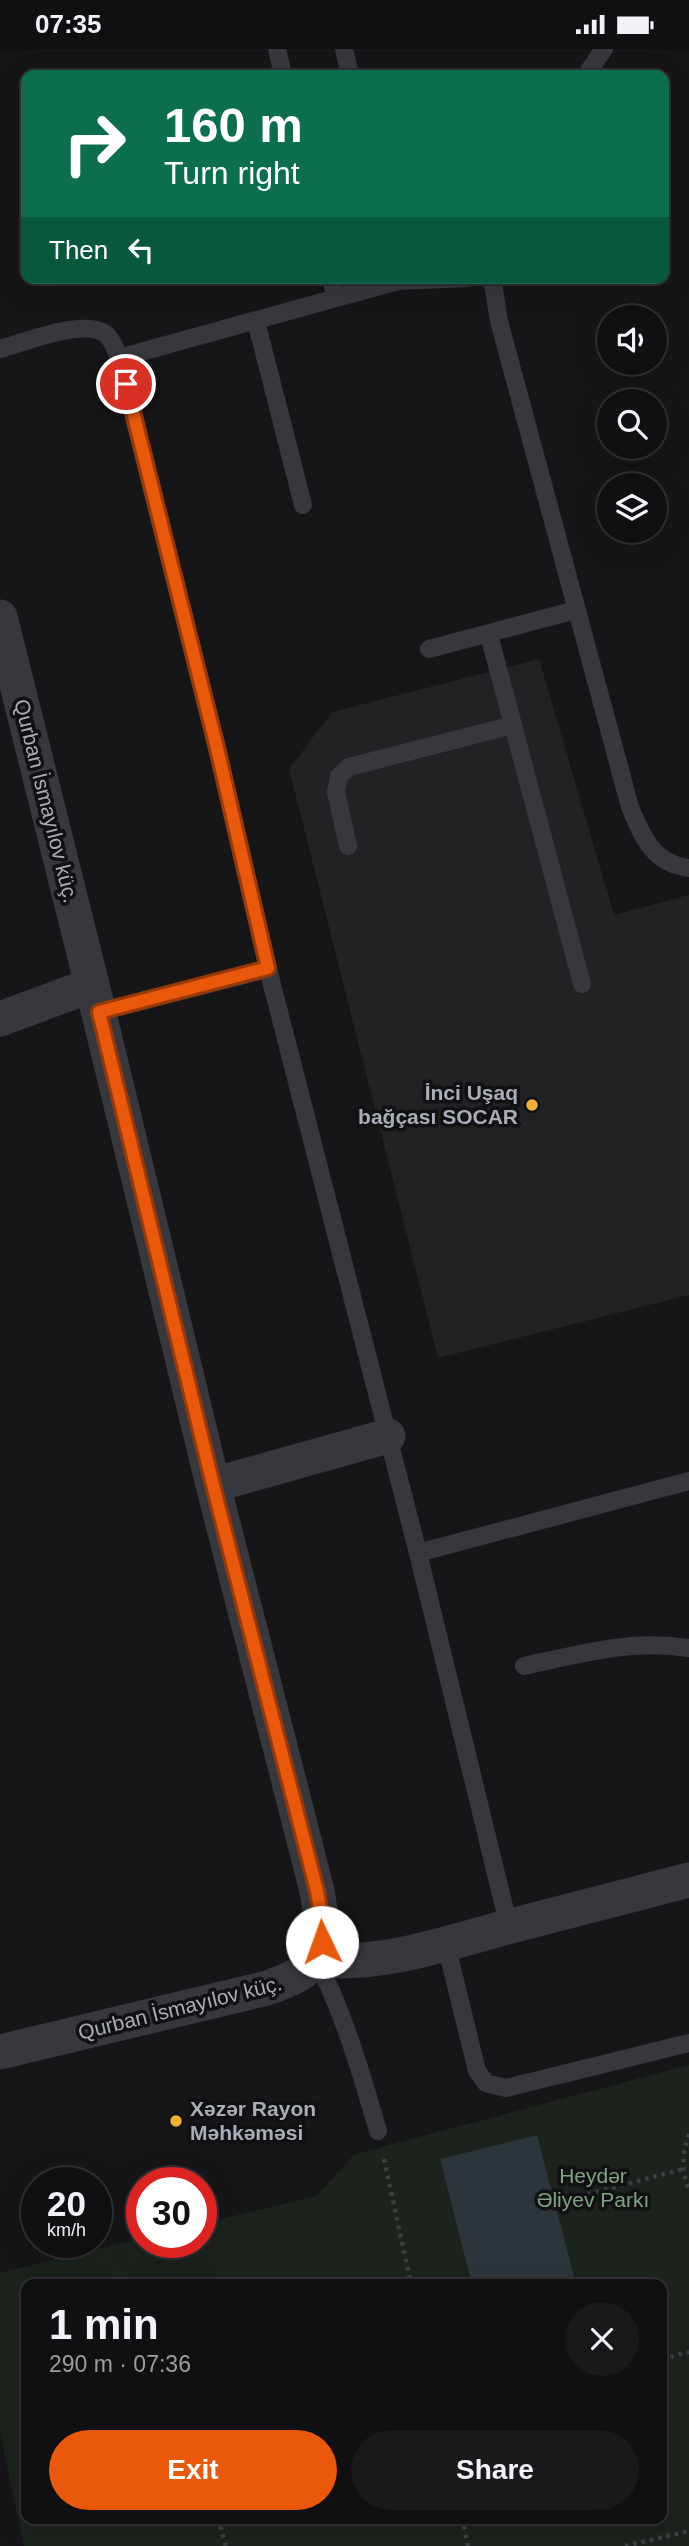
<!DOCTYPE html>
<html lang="en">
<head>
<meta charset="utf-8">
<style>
  :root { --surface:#101012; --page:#19191b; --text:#f1f3f6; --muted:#9c9d9f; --line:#303032; --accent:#ea580c }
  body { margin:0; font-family:Arial,sans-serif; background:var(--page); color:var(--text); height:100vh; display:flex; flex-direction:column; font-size:26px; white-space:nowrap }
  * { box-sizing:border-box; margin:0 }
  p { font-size:23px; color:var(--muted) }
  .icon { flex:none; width:38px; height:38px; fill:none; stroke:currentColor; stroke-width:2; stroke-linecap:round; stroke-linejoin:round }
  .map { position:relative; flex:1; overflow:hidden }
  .side { position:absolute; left:21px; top:2230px; width:646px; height:245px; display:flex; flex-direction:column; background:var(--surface); border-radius:14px; box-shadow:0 7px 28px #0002,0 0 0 2px var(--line) }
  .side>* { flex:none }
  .top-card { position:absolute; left:21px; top:21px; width:648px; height:214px; border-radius:14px; box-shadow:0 7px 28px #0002,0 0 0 2px var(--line); background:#0b6e4f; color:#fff; overflow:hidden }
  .fabs { position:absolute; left:597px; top:256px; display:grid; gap:14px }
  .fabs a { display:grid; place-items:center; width:70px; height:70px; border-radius:50%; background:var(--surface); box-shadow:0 7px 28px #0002,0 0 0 2px var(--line); font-size:35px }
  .speed { position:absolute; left:21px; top:2118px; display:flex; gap:14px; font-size:35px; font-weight:700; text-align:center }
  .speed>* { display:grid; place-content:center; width:91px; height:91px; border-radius:50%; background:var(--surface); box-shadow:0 7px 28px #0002,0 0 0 2px var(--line); line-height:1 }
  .speed small { font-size:18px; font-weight:400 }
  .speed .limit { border:10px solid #d22; background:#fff; color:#111 }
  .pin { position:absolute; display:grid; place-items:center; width:60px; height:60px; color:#fff; margin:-30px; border:4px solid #fff; border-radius:50%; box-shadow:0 2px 7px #0007 }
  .me { position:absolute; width:77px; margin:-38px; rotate:357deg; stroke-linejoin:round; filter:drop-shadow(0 0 5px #0008) }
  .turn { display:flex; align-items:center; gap:24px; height:147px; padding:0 28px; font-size:32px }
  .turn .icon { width:91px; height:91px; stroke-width:2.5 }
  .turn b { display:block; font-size:49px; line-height:60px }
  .then { display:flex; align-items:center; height:66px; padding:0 28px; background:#0003; gap:14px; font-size:26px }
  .round { display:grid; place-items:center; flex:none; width:74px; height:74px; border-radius:37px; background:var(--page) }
  .headline { display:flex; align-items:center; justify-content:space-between; height:119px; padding:0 28px }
  h1 { font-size:42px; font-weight:700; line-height:52px }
  .cta { display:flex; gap:14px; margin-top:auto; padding:14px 28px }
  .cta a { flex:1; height:80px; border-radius:42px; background:var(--accent); color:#fff; font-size:28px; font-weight:700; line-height:80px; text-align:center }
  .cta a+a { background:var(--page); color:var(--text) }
  .status { display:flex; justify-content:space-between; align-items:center; height:49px; padding:0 35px; background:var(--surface); direction:ltr }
  .status svg { height:19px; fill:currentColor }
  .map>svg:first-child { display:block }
  .built { fill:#222225 }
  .green { fill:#1c231d; fill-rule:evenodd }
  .water { fill:#2c353c }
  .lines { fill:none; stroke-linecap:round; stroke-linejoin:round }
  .path { stroke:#3d3f44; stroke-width:4.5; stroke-dasharray:3.5 5; stroke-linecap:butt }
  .service { stroke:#37383d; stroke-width:18 }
  .minor { stroke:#37383d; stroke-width:35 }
  .route-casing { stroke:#983908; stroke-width:18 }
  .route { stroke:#ea580c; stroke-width:12 }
  .poi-dot { fill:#f2b134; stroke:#111113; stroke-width:2.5 }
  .labels { text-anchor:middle; stroke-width:7; stroke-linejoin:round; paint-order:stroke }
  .street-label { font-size:21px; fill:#a8adb8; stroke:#111113 }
  .poi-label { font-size:21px; font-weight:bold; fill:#a8adb8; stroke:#111113; text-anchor:end }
  .park-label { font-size:21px; fill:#7fa381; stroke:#111113 }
</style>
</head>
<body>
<div class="status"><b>07:35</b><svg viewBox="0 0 49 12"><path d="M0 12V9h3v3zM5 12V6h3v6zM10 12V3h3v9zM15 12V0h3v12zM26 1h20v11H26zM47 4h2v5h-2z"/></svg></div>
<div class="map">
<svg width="689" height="2497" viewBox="0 0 689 2497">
  <rect width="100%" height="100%" fill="#161618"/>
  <!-- built -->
  <path class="built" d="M 539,610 L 614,866 L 689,846 L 689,1246 L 438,1309 L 289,720 L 332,663 Z"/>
  <!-- green -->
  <path class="green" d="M 689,2016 L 689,2497 L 24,2497 L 0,2383 L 0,2224 L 142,2189 L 142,2193 L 201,2193 L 201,2175 L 316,2147 L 355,2105 ZM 26,2235 L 662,2235 L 662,2469 L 26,2469 Z"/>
  <!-- water -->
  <path class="water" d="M 537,2086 L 576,2235 L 472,2235 L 440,2110 Z"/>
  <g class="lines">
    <!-- path -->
    <path class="path" d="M 689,2085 C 682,2105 681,2121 689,2140
      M 384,2110 L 411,2235
      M 563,2152 L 683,2120
      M 662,2310 L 689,2303
      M 218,2469 L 226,2497
      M 462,2469 L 468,2497
      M 625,2497 L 689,2482"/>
    <!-- service -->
    <path class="service" d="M 277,0 L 283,26
      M 344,0 L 350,26
      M 586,26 L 604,0
      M 331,229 L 336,249
      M 492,229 L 499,272 L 630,758 C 642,787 653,815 689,819
      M 256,272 L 303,456
      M 0,300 C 25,293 85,269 106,285 C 112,290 116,302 119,309 L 398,232 L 468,229
      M 119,309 L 217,699 L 268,920 L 418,1504 L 509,1878
      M 489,586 L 582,935
      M 429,600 L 576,561
      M 348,797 L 336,743 L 339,727 L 349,718 L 513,676
      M 99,963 L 268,920
      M 418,1504 L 689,1432
      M 524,1617 C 580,1605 631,1590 689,1599
      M 446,1895 L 477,2022 L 486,2034 L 506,2039 L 689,1994
      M 317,1911 C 344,1966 361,2023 378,2082"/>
    <!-- minor -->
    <path class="minor" d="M 0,568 L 92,936 L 213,1436 L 317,1842 C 327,1901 327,1919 267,1939 L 0,2003
      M 0,970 L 92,936
      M 213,1436 L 388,1387
      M 317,1911 C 382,1917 445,1895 507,1878 C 567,1862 628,1847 689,1831"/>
  </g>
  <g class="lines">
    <!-- route casing -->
    <g class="route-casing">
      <path id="route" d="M 126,335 L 217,699 L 268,919 L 99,963 L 213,1436 L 317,1842 L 322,1871 L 322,1893"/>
    </g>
    <!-- route -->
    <use href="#route" class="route"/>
  </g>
  <!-- markers -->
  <g class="poi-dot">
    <circle cx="532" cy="1056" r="7"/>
    <circle cx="176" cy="2072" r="7"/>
  </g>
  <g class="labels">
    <!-- street labels -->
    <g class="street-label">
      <text transform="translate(46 752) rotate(76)" y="7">Qurban İsmayılov küç.</text>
      <text transform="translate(180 1959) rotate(-14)" y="7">Qurban İsmayılov küç.</text>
    </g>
    <!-- poi labels -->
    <g class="poi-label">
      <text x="518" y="1051">İnci Uşaq<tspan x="518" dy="24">bağçası SOCAR</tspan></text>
      <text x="190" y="2067" text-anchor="start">Xəzər Rayon<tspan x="190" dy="24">Məhkəməsi</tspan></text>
    </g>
    <!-- park labels -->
    <g class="park-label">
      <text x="593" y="2134">Heydər<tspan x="593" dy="24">Əliyev Parkı</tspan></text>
    </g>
  </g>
</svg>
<div class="fabs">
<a><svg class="icon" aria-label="sound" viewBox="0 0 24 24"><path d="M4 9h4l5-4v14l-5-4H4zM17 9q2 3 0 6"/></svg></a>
<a><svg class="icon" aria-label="search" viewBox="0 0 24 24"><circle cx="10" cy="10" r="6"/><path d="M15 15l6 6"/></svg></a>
<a><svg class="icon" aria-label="layers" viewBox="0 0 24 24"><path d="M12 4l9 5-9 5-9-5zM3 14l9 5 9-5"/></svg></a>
</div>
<div class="speed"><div>20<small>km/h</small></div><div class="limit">30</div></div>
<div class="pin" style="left:126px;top:335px;background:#d93025"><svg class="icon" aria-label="arrive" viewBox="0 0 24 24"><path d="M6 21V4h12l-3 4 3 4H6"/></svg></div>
<svg class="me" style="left:322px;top:1893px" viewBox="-20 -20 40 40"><circle r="19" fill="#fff"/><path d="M0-13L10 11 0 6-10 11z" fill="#ea580c"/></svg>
<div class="top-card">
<div class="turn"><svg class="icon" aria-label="right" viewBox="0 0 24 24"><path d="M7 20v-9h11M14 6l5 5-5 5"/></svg><div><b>160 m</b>Turn right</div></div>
<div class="then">Then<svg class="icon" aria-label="left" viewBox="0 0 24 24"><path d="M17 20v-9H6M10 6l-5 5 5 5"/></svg></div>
</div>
<section class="side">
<div class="headline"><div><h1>1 min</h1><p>290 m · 07:36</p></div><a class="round"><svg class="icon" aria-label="close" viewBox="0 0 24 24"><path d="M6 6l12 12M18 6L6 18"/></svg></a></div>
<div class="cta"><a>Exit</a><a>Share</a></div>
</section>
</div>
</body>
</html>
